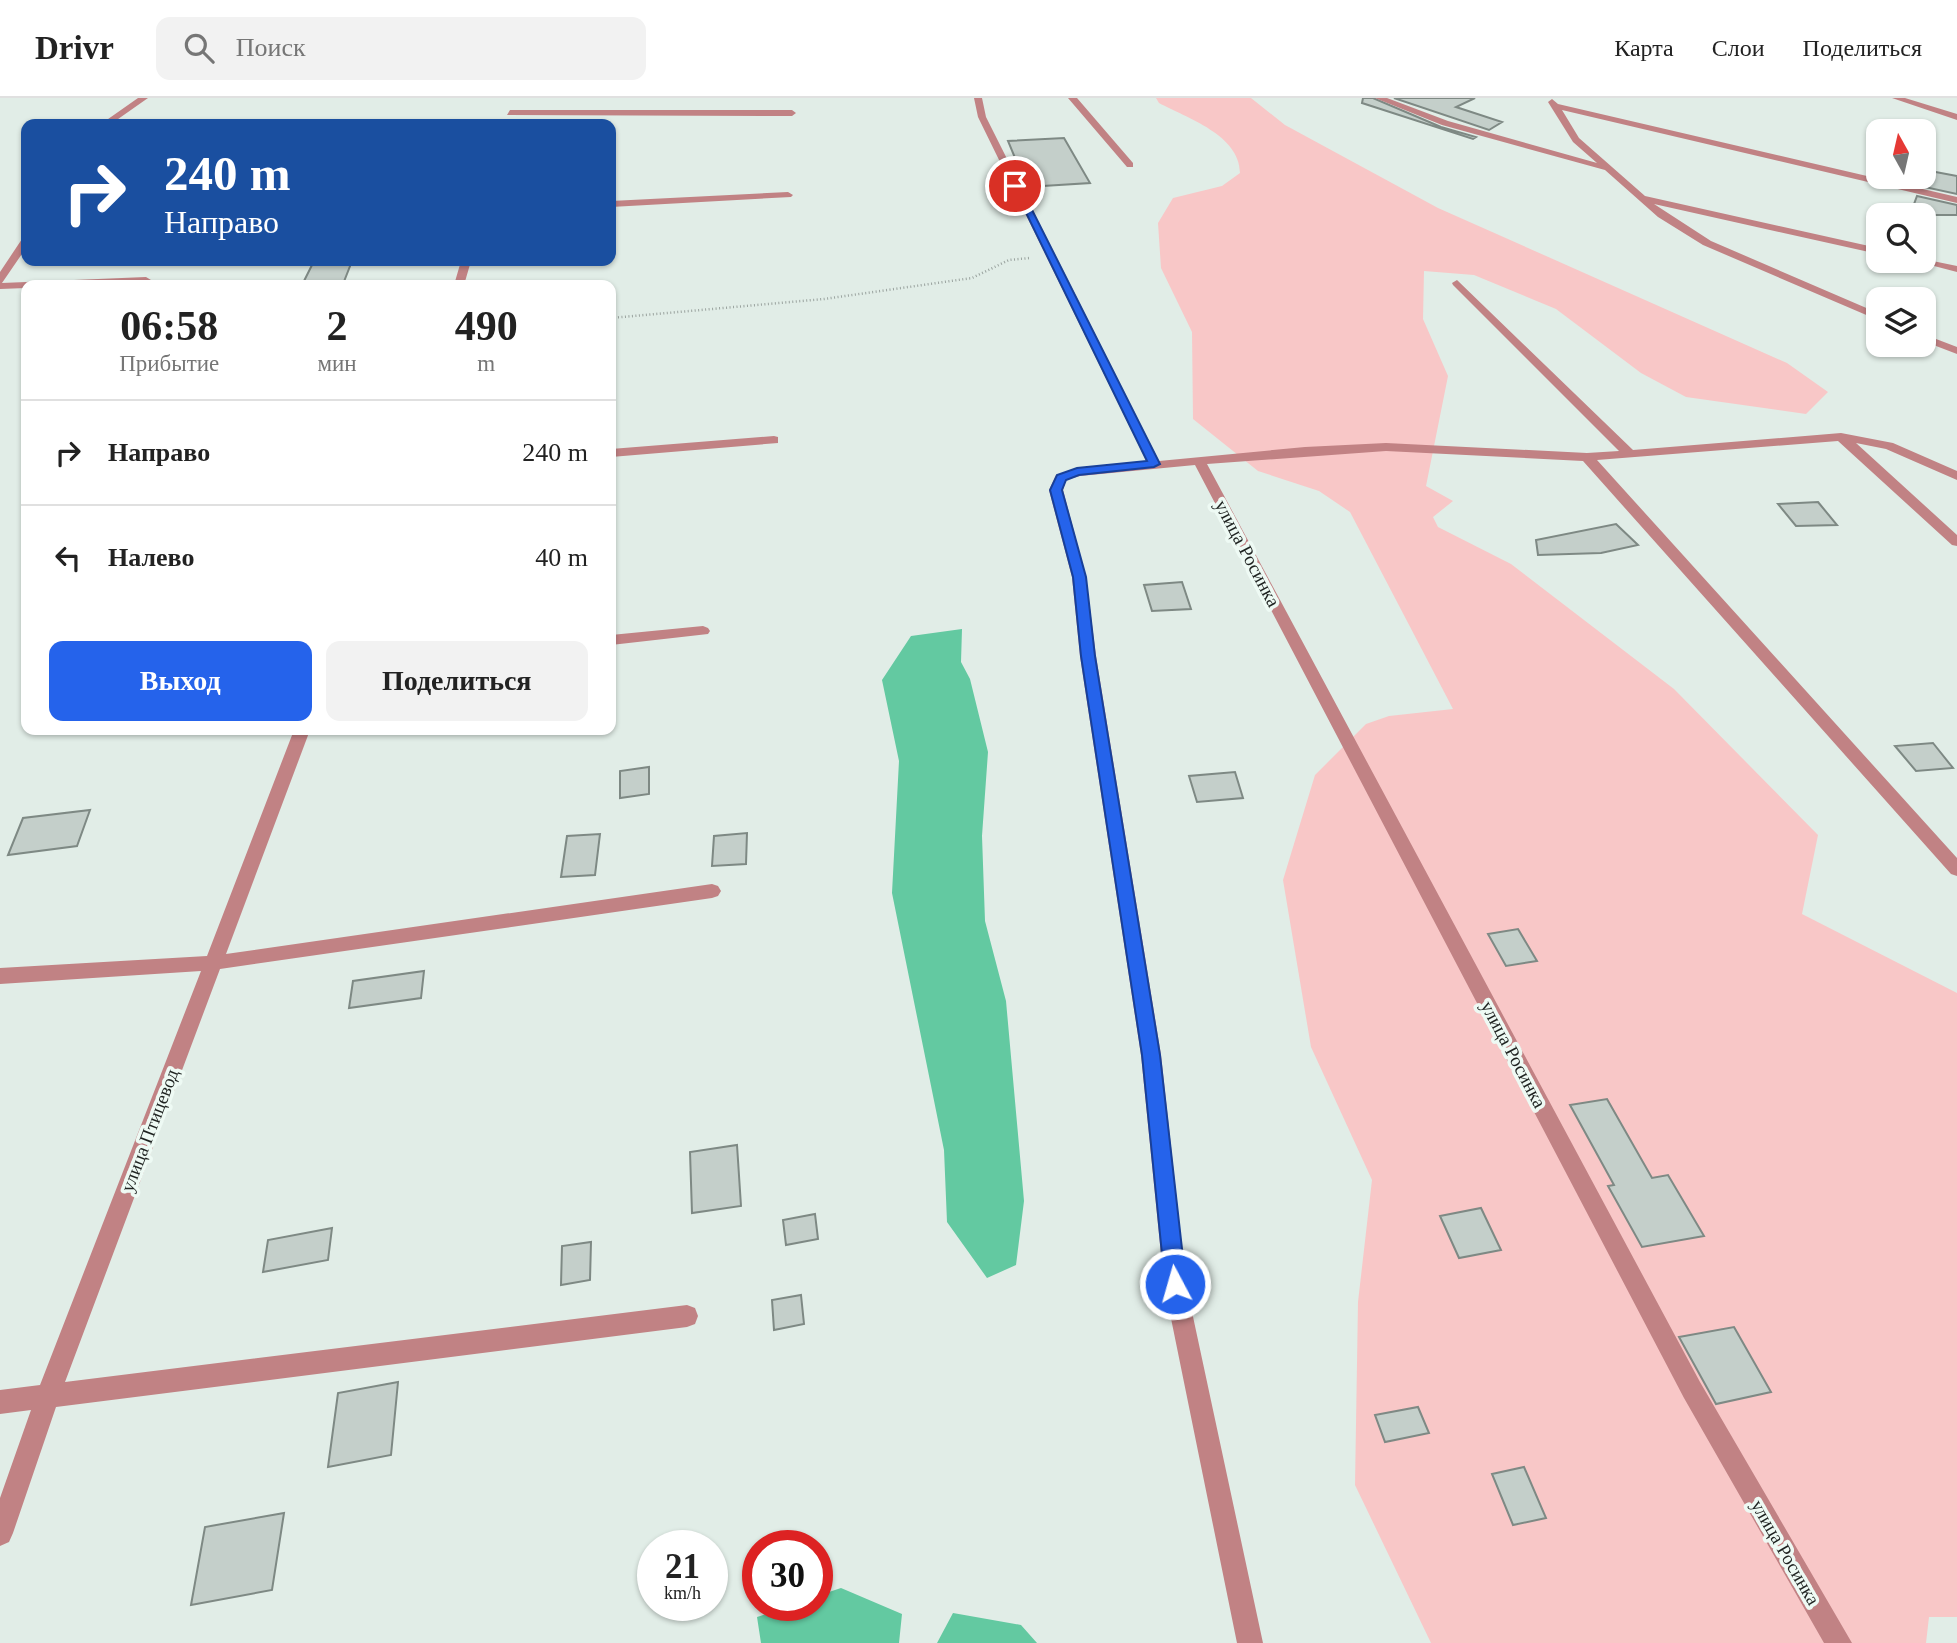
<!DOCTYPE html>
<html lang="ru">
<head>
<meta charset="utf-8">
<style>
  :root { --surface:#fff; --page:#f2f2f2; --text:#222; --muted:#767676; --line:#e0e0e0; --accent:#2563eb }
  body { margin:0; font-family:"Times New Roman",serif; background:var(--page); color:var(--text); height:100vh; display:flex; flex-direction:column; font-size:26px; white-space:nowrap }
  * { box-sizing:border-box; margin:0 }
  p { font-size:23px; color:var(--muted) }
  .icon { flex:none; width:38px; height:38px; fill:none; stroke:currentColor; stroke-width:2; stroke-linecap:round; stroke-linejoin:round }
  .map { position:relative; flex:1; overflow:hidden }
  .sheet { position:absolute; left:21px; top:182px; width:595px; height:455px; display:flex; flex-direction:column; background:var(--surface); border-radius:14px; box-shadow:0 2px 5px #0004 }
  .sheet>* { flex:none }
  .hud { position:absolute; left:21px; top:21px; width:595px; height:147px; border-radius:14px; box-shadow:0 2px 5px #0004; background:#1a4fa0; color:#fff; overflow:hidden }
  .needle { width:46px; rotate:352deg }
  .controls { position:absolute; left:1866px; top:21px; display:grid; gap:14px }
  .controls a { display:grid; place-items:center; width:70px; height:70px; border-radius:14px; background:var(--surface); box-shadow:0 2px 5px #0004; font-size:35px }
  .speed { position:absolute; left:637px; top:1432px; display:flex; gap:14px; font-size:35px; font-weight:700; text-align:center }
  .speed>* { display:grid; place-content:center; width:91px; height:91px; border-radius:50%; background:var(--surface); box-shadow:0 2px 5px #0004; line-height:1 }
  .speed small { font-size:18px; font-weight:400 }
  .speed .limit { border:10px solid #d22; background:#fff; color:#111 }
  .pin { position:absolute; display:grid; place-items:center; width:60px; height:60px; color:#fff; margin:-30px; border:4px solid #fff; border-radius:50%; box-shadow:0 2px 7px #0007 }
  .me { position:absolute; width:77px; margin:-38px; rotate:354deg; stroke-linejoin:round; filter:drop-shadow(0 0 5px #0008) }
  .turn { display:flex; align-items:center; gap:24px; height:147px; padding:0 28px; font-size:32px }
  .turn .icon { width:91px; height:91px; stroke-width:2.5 }
  .turn b { display:block; font-size:49px; line-height:60px }
  .eta { display:flex; justify-content:space-evenly; align-items:center; height:119px; text-align:center }
  .eta b { font-size:42px; font-weight:700; line-height:49px }
  .cta { display:flex; gap:14px; margin-top:auto; padding:14px 28px }
  .cta a { flex:1; height:80px; border-radius:14px; background:var(--accent); color:#fff; font-size:28px; font-weight:700; line-height:80px; text-align:center }
  .cta a+a { background:var(--page); color:var(--text) }
  ul { padding:0; list-style:none }
  li { display:flex; align-items:center; gap:21px; height:105px; padding:0 28px; border-top:2px solid var(--line) }
  li div { flex:1 }
  li b { display:block; font-size:26px }
  li em { font-style:normal }
  header { display:flex; align-items:center; gap:42px; box-sizing:border-box; height:98px; padding:0 35px; background:var(--surface); border-bottom:2px solid var(--line) }
  header strong { font-size:33px }
  nav { display:flex; gap:38px; margin-inline-start:auto; font-size:24px }
  .search { width:490px; height:63px; background:var(--page); display:flex; align-items:center; gap:18px; box-sizing:border-box; padding:0 24px; border-radius:14px; color:var(--muted); font-size:26px }
  .map>svg:first-child { display:block }
  .green { fill:#f8c7c7 }
  .water { fill:#63c9a1 }
  .building { fill:#c4cfca; stroke:#7e8984; stroke-width:2 }
  .lines { fill:none; stroke-linecap:round; stroke-linejoin:round }
  .path { stroke:#9aa39f; stroke-width:2.5; stroke-dasharray:1 2.5; stroke-linecap:butt }
  .minor { fill:#c18284; fill-rule:evenodd }
  .route { fill:#2563eb; stroke:#184099; stroke-width:2 }
  .labels { text-anchor:middle; stroke-width:7; stroke-linejoin:round; paint-order:stroke }
  .street-label { font-size:19px; fill:#1e2220; stroke:#eefaf4 }
</style>
</head>
<body>
<header>
<strong>Drivr</strong>
<div class="search"><svg class="icon" aria-label="search" viewBox="0 0 24 24"><circle cx="10" cy="10" r="6"/><path d="M15 15l6 6"/></svg>Поиск</div>
<nav><a>Карта</a><a>Слои</a><a>Поделиться</a></nav>
</header>
<div class="map">
<svg width="1957" height="1545" viewBox="0 0 1957 1545">
  <rect width="100%" height="100%" fill="#e1ede7"/>
  <!-- green -->
  <path class="green" d="M 1156,0 L 1251,0 L 1285,27 L 1438,110 L 1787,265 L 1828,294 L 1806,316 L 1686,299 L 1641,275 L 1556,211 L 1474,177 L 1424,173 L 1423,221 L 1448,278 L 1426,388 L 1453,403 L 1433,419 L 1438,429 L 1511,466 L 1674,591 L 1818,737 L 1802,816 L 1957,895 L 1957,1519 L 1929,1519 L 1926,1545 L 1431,1545 L 1355,1387 L 1358,1204 L 1372,1082 L 1311,949 L 1283,782 L 1315,677 L 1366,626 L 1389,618 L 1453,611 L 1350,414 L 1319,393 L 1258,373 L 1193,321 L 1192,234 L 1161,170 L 1158,125 L 1173,100 L 1222,88 L 1240,75 C 1240,37 1187,20 1159,5 Z"/>
  <!-- water -->
  <path class="water" d="M 962,531 L 961,564 L 970,581 L 988,654 L 982,738 L 985,823 L 1006,903 L 1024,1103 L 1016,1167 L 987,1180 L 947,1124 L 944,1052 L 892,795 L 899,663 L 882,582 L 911,538 Z
    M 841,1490 L 902,1516 L 899,1545 L 761,1545 L 757,1519 L 793,1507 L 817,1507 L 817,1498 Z
    M 953,1515 L 1021,1527 L 1037,1545 L 937,1545 Z"/>
  <!-- building -->
  <path class="building" d="M 1363,0 L 1373,0 L 1441,29 L 1476,39 L 1473,41 L 1362,5 Z
    M 1394,0 L 1475,0 L 1456,9 L 1502,24 L 1489,32 Z
    M 1064,40 L 1090,85 L 1027,89 L 1008,43 Z
    M 1925,72 L 1957,78 L 1957,96 L 1920,88 Z
    M 1917,98 L 1957,107 L 1957,117 L 1910,117 Z
    M 314,163 L 352,163 L 343,186 L 302,187 Z
    M 1818,404 L 1837,427 L 1796,428 L 1778,406 Z
    M 1616,426 L 1638,447 L 1601,455 L 1538,457 L 1536,442 Z
    M 1182,484 L 1191,511 L 1152,513 L 1144,487 Z
    M 1933,645 L 1953,670 L 1916,673 L 1895,648 Z
    M 649,669 L 649,696 L 620,700 L 620,673 Z
    M 1235,674 L 1243,700 L 1197,704 L 1189,678 Z
    M 90,712 L 77,748 L 8,757 L 23,720 Z
    M 747,735 L 746,766 L 712,768 L 714,738 Z
    M 600,736 L 595,777 L 561,779 L 567,738 Z
    M 1518,831 L 1537,863 L 1506,868 L 1488,836 Z
    M 424,873 L 421,900 L 349,910 L 353,883 Z
    M 1607,1001 L 1652,1080 L 1668,1077 L 1704,1138 L 1642,1149 L 1608,1088 L 1614,1087 L 1570,1007 Z
    M 737,1047 L 741,1108 L 692,1115 L 690,1054 Z
    M 1481,1110 L 1501,1152 L 1459,1160 L 1440,1118 Z
    M 815,1116 L 818,1141 L 786,1147 L 783,1122 Z
    M 332,1130 L 328,1162 L 263,1174 L 268,1142 Z
    M 591,1144 L 590,1182 L 561,1187 L 562,1148 Z
    M 801,1197 L 804,1226 L 774,1232 L 772,1202 Z
    M 1734,1229 L 1771,1294 L 1716,1306 L 1679,1239 Z
    M 398,1284 L 391,1357 L 328,1369 L 338,1295 Z
    M 1418,1309 L 1429,1335 L 1385,1344 L 1375,1317 Z
    M 1524,1369 L 1546,1420 L 1513,1427 L 1492,1376 Z
    M 284,1415 L 272,1492 L 191,1507 L 205,1429 Z"/>
  <g class="lines">
    <!-- path -->
    <path class="path" d="M 611,220 L 824,201 L 972,180 L 1009,162 L 1030,160"/>
    <!-- minor -->
    <path class="minor" d="M 138,0 L 148,0 L 111,26 L 101,26 Z
      M 974,0 L 982,0 L 986,19 L 1159,363 L 1305,349 L 1386,345 L 1587,355 L 1619,353 L 1453,187 L 1452,185 L 1457,182 L 1633,352 L 1841,335 L 1893,345 L 1957,373 L 1957,382 L 1886,351 L 1856,345 L 1957,437 L 1957,448 L 1952,447 L 1838,343 L 1597,362 L 1957,760 L 1957,778 L 1951,776 L 1583,363 L 1386,353 L 1207,366 L 1700,1284 L 1852,1545 L 1824,1545 L 1684,1300 L 1195,367 L 1080,378 L 1066,382 L 1063,392 L 1086,479 L 1096,558 L 1161,957 L 1186,1186 L 1263,1545 L 1237,1545 L 1164,1186 L 1141,957 L 1080,558 L 1072,479 L 1049,392 L 1056,377 L 1078,370 L 1147,364 L 978,19 Z
      M 1068,0 L 1077,0 L 1133,65 L 1133,69 L 1127,69 Z
      M 1375,0 L 1387,0 L 1448,23 L 1597,65 L 1573,44 L 1548,4 L 1552,1 L 1558,6 L 1957,99 L 1957,105 L 1562,12 L 1579,40 L 1645,98 L 1878,150 L 1878,156 L 1654,106 L 1711,143 L 1878,215 L 1878,222 L 1703,147 L 1658,119 L 1605,72 L 1442,27 Z
      M 1892,0 L 1905,0 L 1957,16 L 1957,22 Z
      M 510,12 L 792,12 L 796,15 L 792,18 L 507,17 Z
      M 788,94 L 793,97 L 791,99 L 611,109 L 611,103 Z
      M 26,140 L 26,150 L 2,185 L 146,179 L 151,182 L 146,185 L 26,187 L 26,190 L 0,191 L 0,174 L 22,141 Z
      M 1923,161 L 1957,168 L 1957,174 L 1915,163 Z
      M 461,163 L 471,163 L 464,187 L 454,187 Z
      M 1923,236 L 1957,249 L 1957,256 L 1923,243 Z
      M 774,338 L 778,339 L 778,345 L 611,359 L 611,351 Z
      M 703,528 L 708,530 L 710,533 L 708,536 L 611,547 L 611,537 Z
      M 294,632 L 310,632 L 226,856 L 712,786 L 718,788 L 721,793 L 718,798 L 712,800 L 220,871 L 65,1284 L 687,1207 L 695,1210 L 698,1218 L 695,1226 L 687,1229 L 56,1309 L 13,1435 L 9,1444 L 0,1448 L 0,1400 L 31,1312 L 0,1316 L 0,1292 L 40,1287 L 201,873 L 0,886 L 0,870 L 207,858 Z"/>
  </g>
  <!-- route -->
  <path class="route" d="M 1012,86 L 1020,88 L 1160,366 L 1154,369 L 1079,377 L 1066,382 L 1062,392 L 1086,479 L 1095,558 L 1160,957 L 1186,1186 L 1183,1193 L 1175,1196 L 1168,1193 L 1165,1186 L 1142,957 L 1081,558 L 1073,479 L 1050,392 L 1057,377 L 1077,370 L 1147,363 Z"/>
  <g class="labels">
    <!-- street labels -->
    <g class="street-label">
      <text transform="translate(1248 455) rotate(62)" y="7">улица Росинка</text>
      <text transform="translate(1514 956) rotate(62)" y="7">улица Росинка</text>
      <text transform="translate(149 1032) rotate(-69)" y="7">улица Птицевод</text>
      <text transform="translate(1786 1454) rotate(60)" y="7">улица Росинка</text>
    </g>
  </g>
</svg>
<div class="controls">
<a><svg class="needle" viewBox="-14 -14 28 28"><path d="M0-13l5 13h-10z" fill="#e53935"/><path d="M0 13l5-13h-10z" fill="#767676"/></svg></a>
<a><svg class="icon" aria-label="search" viewBox="0 0 24 24"><circle cx="10" cy="10" r="6"/><path d="M15 15l6 6"/></svg></a>
<a><svg class="icon" aria-label="layers" viewBox="0 0 24 24"><path d="M12 4l9 5-9 5-9-5zM3 14l9 5 9-5"/></svg></a>
</div>
<div class="speed"><div>21<small>km/h</small></div><div class="limit">30</div></div>
<div class="pin" style="left:1015px;top:88px;background:#d93025"><svg class="icon" aria-label="arrive" viewBox="0 0 24 24"><path d="M6 21V4h12l-3 4 3 4H6"/></svg></div>
<svg class="me" style="left:1175px;top:1186px" viewBox="-20 -20 40 40"><circle r="17" fill="#2563eb" stroke="#fff" stroke-width="3"/><path d="M0-11L8 9 0 5-8 9z" fill="#fff"/></svg>
<div class="hud">
<div class="turn"><svg class="icon" aria-label="right" viewBox="0 0 24 24"><path d="M7 20v-9h11M14 6l5 5-5 5"/></svg><div><b>240 m</b>Направо</div></div>
</div>
<section class="sheet">
<div class="eta">
<div><b>06:58</b><p>Прибытие</p></div>
<div><b>2</b><p>мин</p></div>
<div><b>490</b><p>m</p></div>
</div>
<ul>
<li><svg class="icon" aria-label="right" viewBox="0 0 24 24"><path d="M7 20v-9h11M14 6l5 5-5 5"/></svg><div><b>Направо</b></div><em>240 m</em></li>
<li><svg class="icon" aria-label="left" viewBox="0 0 24 24"><path d="M17 20v-9H6M10 6l-5 5 5 5"/></svg><div><b>Налево</b></div><em>40 m</em></li>
</ul>
<div class="cta"><a>Выход</a><a>Поделиться</a></div>
</section>
</div>
</body>
</html>
